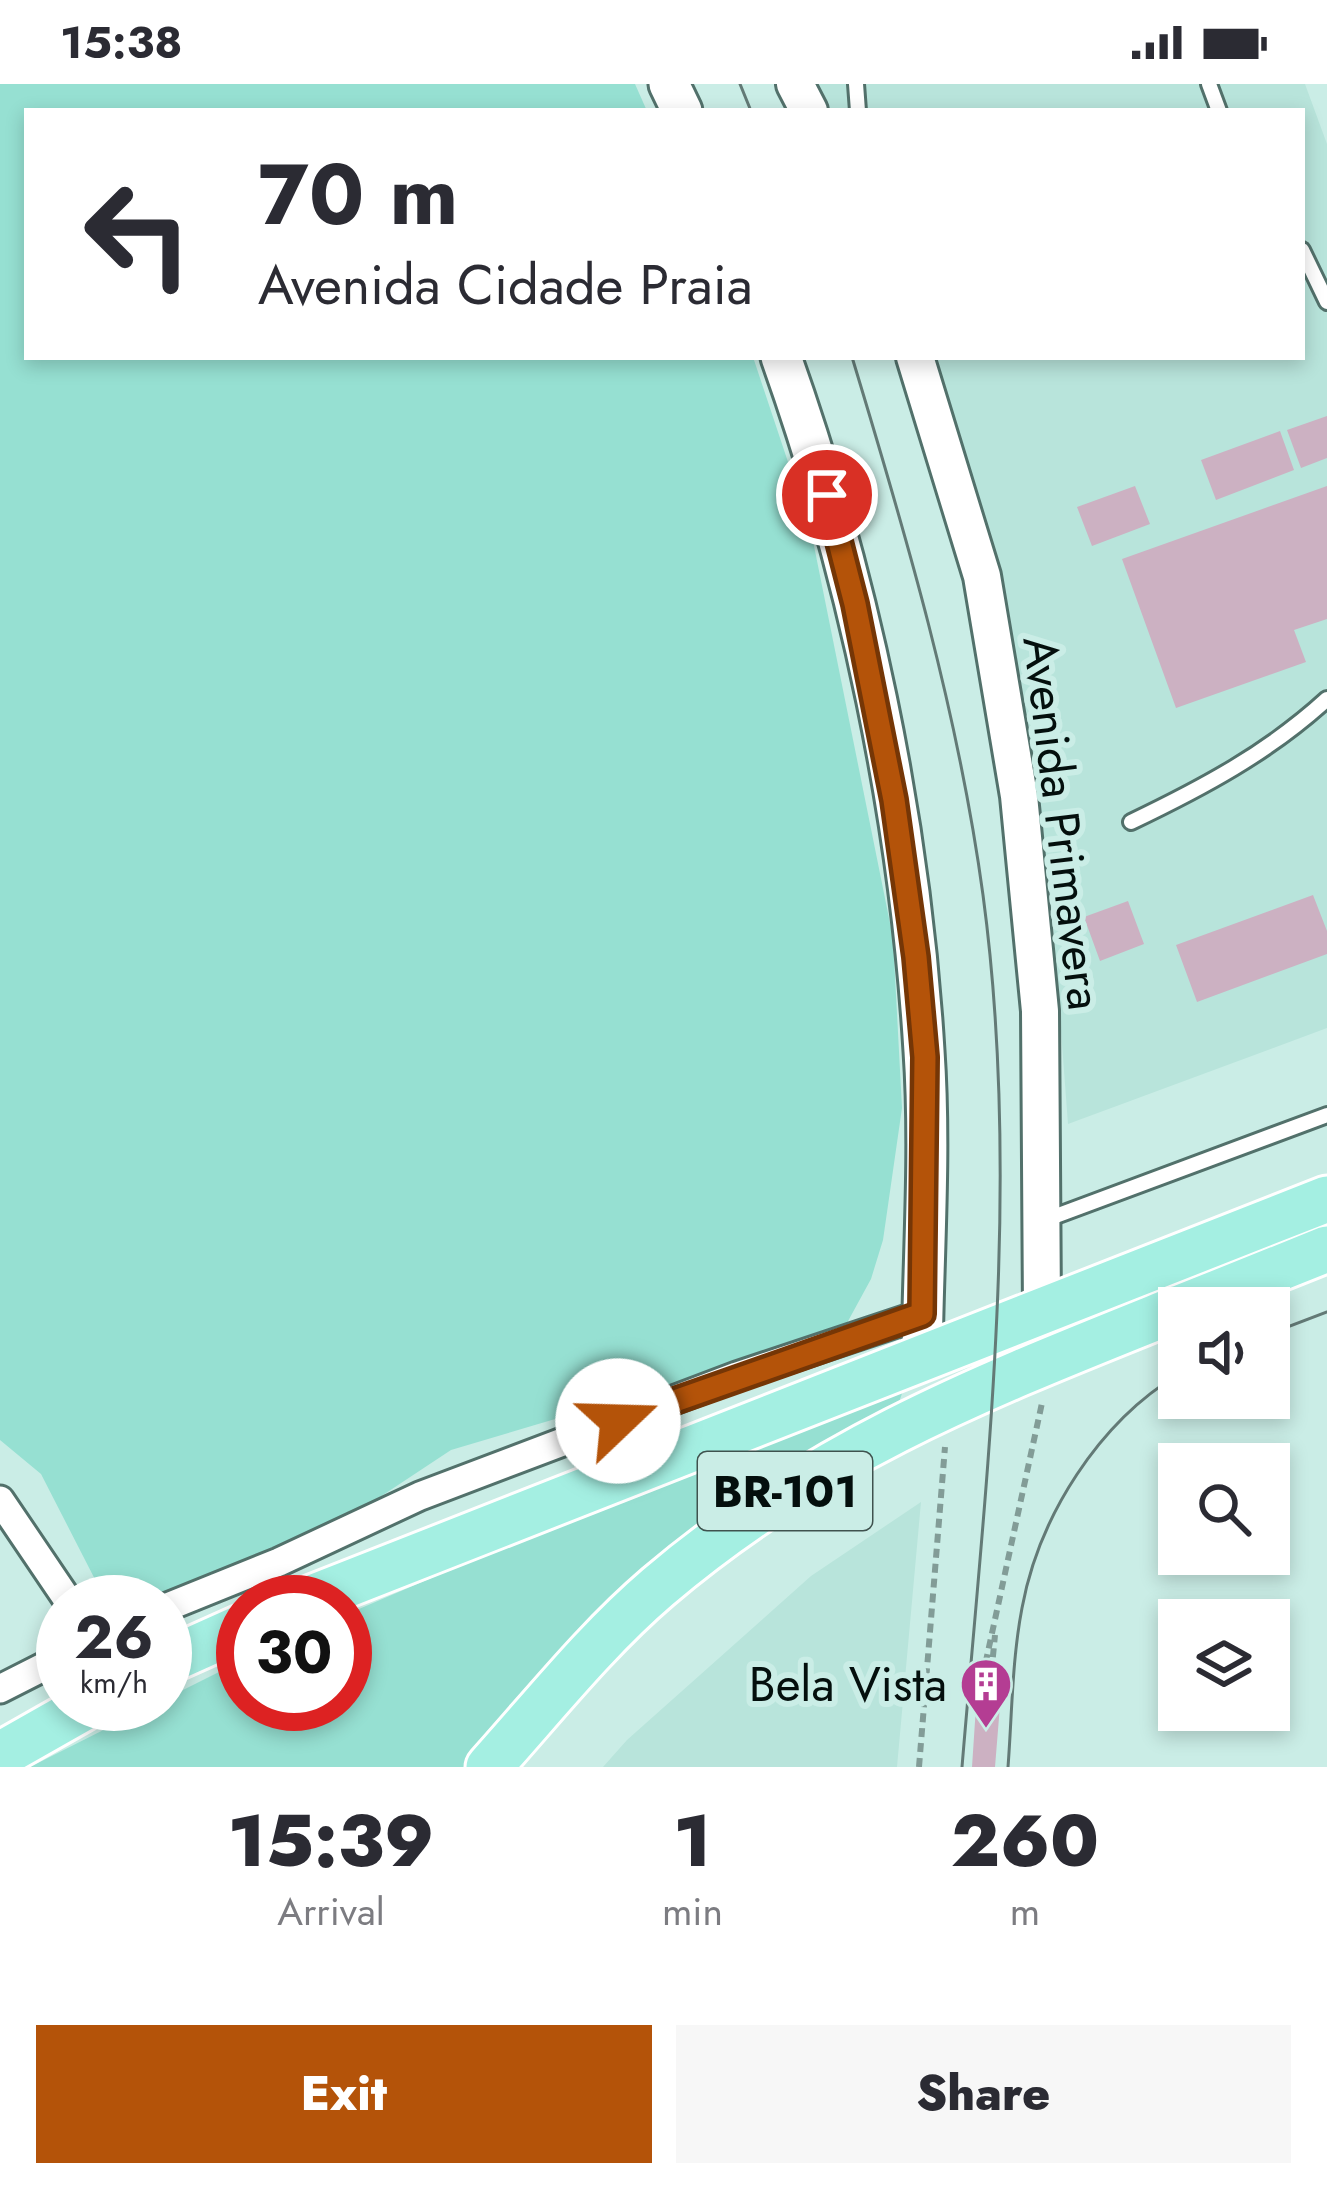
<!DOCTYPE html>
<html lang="en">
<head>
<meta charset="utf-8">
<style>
  :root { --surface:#fff; --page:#f7f7f7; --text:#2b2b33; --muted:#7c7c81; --accent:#b45309 }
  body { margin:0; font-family:Jost,sans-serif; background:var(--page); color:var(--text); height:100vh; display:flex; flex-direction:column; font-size:45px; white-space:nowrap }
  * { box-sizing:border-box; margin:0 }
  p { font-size:39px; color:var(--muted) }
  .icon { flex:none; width:66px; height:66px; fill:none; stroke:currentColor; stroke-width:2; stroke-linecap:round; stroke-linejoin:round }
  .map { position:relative; height:1683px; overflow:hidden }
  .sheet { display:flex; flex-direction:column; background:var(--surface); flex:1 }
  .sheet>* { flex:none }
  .hud { position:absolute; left:24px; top:24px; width:1281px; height:252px; border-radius:0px; box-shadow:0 6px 18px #0003; background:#fff; color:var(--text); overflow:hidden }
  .fabs { position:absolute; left:1158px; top:1203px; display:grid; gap:24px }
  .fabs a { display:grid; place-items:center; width:132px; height:132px; border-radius:0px; background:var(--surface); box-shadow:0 6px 18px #0003; font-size:60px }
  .speed { position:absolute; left:36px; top:1491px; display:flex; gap:24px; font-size:60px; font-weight:700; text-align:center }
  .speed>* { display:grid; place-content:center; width:156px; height:156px; border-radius:50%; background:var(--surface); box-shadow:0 6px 18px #0003; line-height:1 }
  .speed small { font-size:30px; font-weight:400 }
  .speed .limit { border:18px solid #d22; background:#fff; color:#111 }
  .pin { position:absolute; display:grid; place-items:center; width:102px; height:102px; color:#fff; margin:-51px; border:6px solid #fff; border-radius:50%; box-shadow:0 3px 12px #0007 }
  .me { position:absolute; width:132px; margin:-66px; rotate:69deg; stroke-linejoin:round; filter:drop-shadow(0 0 9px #0008) }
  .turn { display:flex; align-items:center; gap:42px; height:252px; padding:0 36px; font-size:54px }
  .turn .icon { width:156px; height:156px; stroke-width:2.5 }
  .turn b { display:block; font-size:84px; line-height:102px }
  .eta { display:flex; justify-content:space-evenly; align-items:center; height:204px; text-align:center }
  .eta b { font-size:72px; font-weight:800; line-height:84px }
  .cta { display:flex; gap:24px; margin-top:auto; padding:24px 36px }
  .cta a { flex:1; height:138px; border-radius:0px; background:var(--accent); color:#fff; font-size:48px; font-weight:800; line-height:138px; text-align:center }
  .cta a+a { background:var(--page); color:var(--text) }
  .status { display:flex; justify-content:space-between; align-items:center; height:84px; padding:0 60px; background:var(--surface); direction:ltr }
  .status svg { height:33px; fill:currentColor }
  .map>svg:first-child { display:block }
  .built { fill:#b8e4db }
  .green { fill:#96e0d2 }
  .building { fill:#ccb1c2 }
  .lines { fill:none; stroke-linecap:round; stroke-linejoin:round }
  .service-casing { stroke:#52716b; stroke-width:20 }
  .minor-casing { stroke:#52716b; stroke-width:33 }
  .tertiary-casing { stroke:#52716b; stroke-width:42 }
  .secondary-casing { stroke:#52716b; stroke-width:45 }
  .primary-casing { stroke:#fff; stroke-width:51 }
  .path { stroke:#829c97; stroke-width:6; stroke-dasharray:9 6; stroke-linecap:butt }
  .service { stroke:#fff; stroke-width:14 }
  .minor { stroke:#fff; stroke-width:27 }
  .tertiary { stroke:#fff; stroke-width:36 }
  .secondary { stroke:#fff; stroke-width:39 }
  .primary { stroke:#a4efe2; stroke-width:45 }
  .tram { stroke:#637a76; stroke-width:3 }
  .route-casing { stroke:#753606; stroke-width:30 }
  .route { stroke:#b45309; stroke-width:21 }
  .labels { text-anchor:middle; stroke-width:12; stroke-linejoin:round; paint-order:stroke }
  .shield { fill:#caede6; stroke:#3f524e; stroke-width:3 }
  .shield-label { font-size:45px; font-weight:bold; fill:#040f0d }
  .street-label { font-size:48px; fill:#040f0d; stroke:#caede6 }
  .poi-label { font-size:48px; fill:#040f0d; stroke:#caede6; text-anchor:end }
</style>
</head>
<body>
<div class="status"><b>15:38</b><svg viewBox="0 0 49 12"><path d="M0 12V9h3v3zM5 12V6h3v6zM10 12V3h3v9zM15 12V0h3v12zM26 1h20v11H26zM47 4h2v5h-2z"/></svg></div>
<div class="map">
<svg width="1327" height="1683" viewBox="0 0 1327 1683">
  <rect width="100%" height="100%" fill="#caede6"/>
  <!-- built -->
  <path class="built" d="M 811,0 L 1305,0 L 1327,60 L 1327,944 L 1068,1040 L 1051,813 L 1035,708 L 932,273 L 1302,273 L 1302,27 L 824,27 Z
    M 921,1418 L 897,1683 L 603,1683 L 627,1656 L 811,1492 Z"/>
  <!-- green -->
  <path class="green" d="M 0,0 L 635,0 L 647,27 L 27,27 L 27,273 L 753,273 L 811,447 L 893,854 L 902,1024 L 883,1156 L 871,1195 L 841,1250 L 451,1366 L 321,1452 L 151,1518 L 111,1518 L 103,1511 L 41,1390 L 0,1356 Z
    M 905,1301 L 898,1321 L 573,1564 L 465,1683 L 30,1683 L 155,1620 L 165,1620 L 165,1615 L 243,1576 L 243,1620 L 345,1620 L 345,1531 L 513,1459 Z"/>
  <!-- building -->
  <path class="building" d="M 1327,332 L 1327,374 L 1301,384 L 1287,346 Z
    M 1280,347 L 1294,386 L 1216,416 L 1201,376 Z
    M 1135,402 L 1150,440 L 1092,462 L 1077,423 Z
    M 1327,402 L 1327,535 L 1294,546 L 1306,578 L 1176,624 L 1122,475 Z
    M 1313,811 L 1327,847 L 1327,870 L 1197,918 L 1176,861 Z
    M 1128,817 L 1144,860 L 1100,877 L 1084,833 Z
    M 977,1607 L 1001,1609 L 995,1683 L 972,1683 Z"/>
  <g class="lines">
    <!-- service casing -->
    <g class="service-casing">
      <path id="service" d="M 856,0 L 858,27
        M 1209,0 L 1219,27
        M 1302,166 L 1327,218
        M 1131,738 C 1202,704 1268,669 1327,615
        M 1045,1136 L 1327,1031"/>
    </g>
    <!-- minor casing -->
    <g class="minor-casing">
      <path id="minor" d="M 0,1416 L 69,1518
        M 165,1524 L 279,1478 L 420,1412 L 737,1292 L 923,1230
        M 0,1605 L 63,1573"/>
    </g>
    <!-- tertiary casing -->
    <g class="tertiary-casing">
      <path id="tertiary" d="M 795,0 L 809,27
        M 915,273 L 982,492 L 1019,712 L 1040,927 L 1042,1228"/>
    </g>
    <!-- secondary casing -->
    <g class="secondary-casing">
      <path id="secondary" d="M 669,0 L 682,27
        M 781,273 C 859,492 910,735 924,967 C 931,1069 923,1176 922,1277"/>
    </g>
    <!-- primary casing -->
    <g class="primary-casing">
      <path id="primary" d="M 1180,1224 L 1327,1165
        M 302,1518 L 1327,1115
        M 165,1578 L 243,1543
        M 0,1671 L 90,1620
        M 489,1683 C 543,1623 596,1556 658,1503 C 820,1365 985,1302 1179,1224"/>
    </g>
    <!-- path -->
    <path class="path" d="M 990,1603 L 995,1551
      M 990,1608 L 984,1586 L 1042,1319
      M 919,1683 L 945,1363"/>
    <!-- service -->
    <use href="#service" class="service"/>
    <!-- minor -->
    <use href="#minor" class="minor"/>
    <!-- tertiary -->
    <use href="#tertiary" class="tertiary"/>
    <!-- secondary -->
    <use href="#secondary" class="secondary"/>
    <!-- primary -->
    <use href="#primary" class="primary"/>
    <!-- tram -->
    <path class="tram" d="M 740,0 L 751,27
      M 852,273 C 906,451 958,627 983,811 C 1022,1100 986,1395 962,1683
      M 1269,1250 L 1327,1228
      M 1008,1683 C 1012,1631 1012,1576 1022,1524 C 1039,1432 1099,1338 1179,1290"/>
  </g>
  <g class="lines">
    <!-- route casing -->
    <g class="route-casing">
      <path id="route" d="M 618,1337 L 922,1230 L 925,973 L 916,873 L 894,716 L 855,520 L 827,411"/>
    </g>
    <!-- route -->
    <use href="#route" class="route"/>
  </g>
  <!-- icons -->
  <defs>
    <g id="building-pin" transform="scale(2.7)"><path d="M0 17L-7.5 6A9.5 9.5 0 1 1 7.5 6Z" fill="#b43d93" stroke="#caede6"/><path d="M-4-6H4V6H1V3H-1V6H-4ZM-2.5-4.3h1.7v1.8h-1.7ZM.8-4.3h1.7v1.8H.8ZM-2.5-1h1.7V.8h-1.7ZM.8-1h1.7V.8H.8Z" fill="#fff"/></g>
  </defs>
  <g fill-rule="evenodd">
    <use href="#building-pin" x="986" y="1600"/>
  </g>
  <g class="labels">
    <!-- shield labels -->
    <rect class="shield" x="698" y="1368" width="174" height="78" rx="9"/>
    <g class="shield-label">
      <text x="785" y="1423">BR-101</text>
    </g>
    <!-- street labels -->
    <g class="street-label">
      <text transform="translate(1063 739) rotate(83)" y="17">Avenida Primavera</text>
    </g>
    <!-- poi labels -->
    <g class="poi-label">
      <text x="947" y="1617">Bela Vista</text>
    </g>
  </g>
</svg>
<div class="fabs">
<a><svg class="icon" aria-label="sound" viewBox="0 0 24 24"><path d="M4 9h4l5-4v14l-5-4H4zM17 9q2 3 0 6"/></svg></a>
<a><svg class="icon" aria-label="search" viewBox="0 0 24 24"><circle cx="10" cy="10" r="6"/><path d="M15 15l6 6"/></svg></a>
<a><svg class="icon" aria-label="layers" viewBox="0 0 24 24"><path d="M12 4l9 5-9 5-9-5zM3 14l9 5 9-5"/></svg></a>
</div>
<div class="speed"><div>26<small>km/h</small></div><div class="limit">30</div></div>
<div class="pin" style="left:827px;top:411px;background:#d93025"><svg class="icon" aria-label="arrive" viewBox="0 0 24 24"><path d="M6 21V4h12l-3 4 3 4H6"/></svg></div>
<svg class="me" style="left:618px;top:1337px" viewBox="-20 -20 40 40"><circle r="19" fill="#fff"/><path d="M0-13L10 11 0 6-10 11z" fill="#b45309"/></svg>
<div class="hud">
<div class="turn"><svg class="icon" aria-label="left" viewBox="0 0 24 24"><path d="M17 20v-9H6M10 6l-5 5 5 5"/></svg><div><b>70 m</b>Avenida Cidade Praia</div></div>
</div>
</div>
<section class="sheet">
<div class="eta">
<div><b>15:39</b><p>Arrival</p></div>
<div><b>1</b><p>min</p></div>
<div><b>260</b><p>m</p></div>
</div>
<div class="cta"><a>Exit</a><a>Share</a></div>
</section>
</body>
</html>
